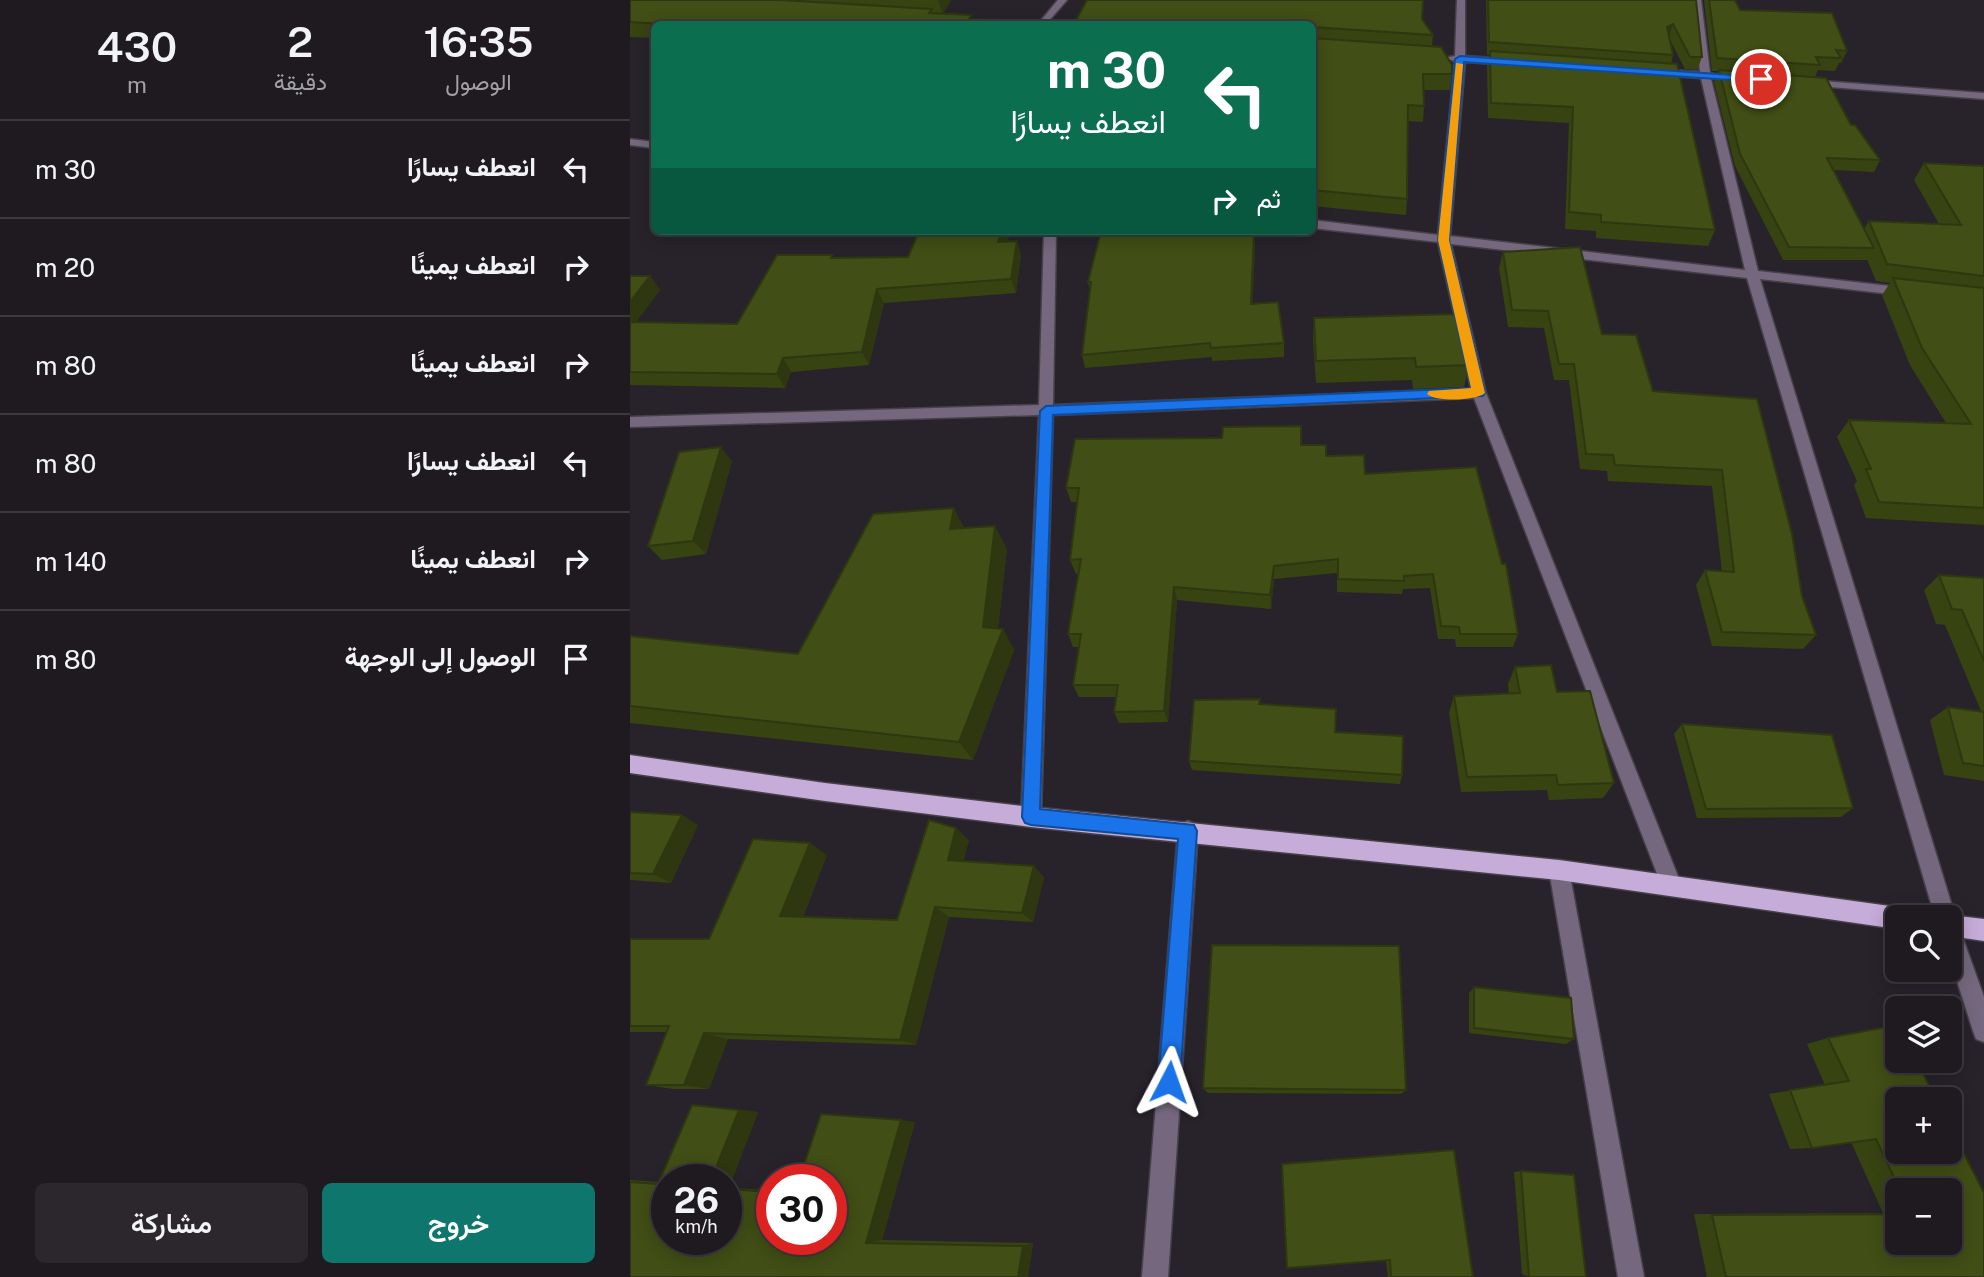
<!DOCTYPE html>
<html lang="ar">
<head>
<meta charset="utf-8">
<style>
  :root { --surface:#1e1a20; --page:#2b272d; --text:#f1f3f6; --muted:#a1a1a5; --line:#3c383e; --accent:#0f766e }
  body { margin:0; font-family:"Public Sans",Vazirmatn,sans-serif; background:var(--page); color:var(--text); direction:rtl; height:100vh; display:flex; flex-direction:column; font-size:26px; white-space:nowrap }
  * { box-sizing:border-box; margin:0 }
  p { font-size:23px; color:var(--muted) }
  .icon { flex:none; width:38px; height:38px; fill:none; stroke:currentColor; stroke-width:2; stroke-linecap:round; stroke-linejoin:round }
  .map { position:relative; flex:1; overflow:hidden; direction:ltr }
  .drawer { display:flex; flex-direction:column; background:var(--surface); width:630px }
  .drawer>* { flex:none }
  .banner { position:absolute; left:21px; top:21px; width:665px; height:214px; border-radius:10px; box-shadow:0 4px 18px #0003,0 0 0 2px var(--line); direction:rtl; background:#0b6e4f; color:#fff; overflow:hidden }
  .fabs { position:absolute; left:1255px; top:905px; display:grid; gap:14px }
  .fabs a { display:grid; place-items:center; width:77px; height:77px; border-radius:10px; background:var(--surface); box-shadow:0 4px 18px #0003,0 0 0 2px var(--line); font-size:35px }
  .speed { position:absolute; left:21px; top:1164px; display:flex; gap:14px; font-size:35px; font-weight:700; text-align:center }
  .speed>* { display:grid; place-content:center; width:91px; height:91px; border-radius:50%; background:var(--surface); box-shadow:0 4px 18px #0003,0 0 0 2px var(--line); line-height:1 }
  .speed small { font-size:18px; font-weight:400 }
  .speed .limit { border:10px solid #d22; background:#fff; color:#111 }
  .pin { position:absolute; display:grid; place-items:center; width:60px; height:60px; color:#fff; margin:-30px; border:4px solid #fff; border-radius:50%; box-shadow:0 2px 7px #0007 }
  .me { position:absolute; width:77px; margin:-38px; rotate:4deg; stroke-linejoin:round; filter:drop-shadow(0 0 5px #0008) }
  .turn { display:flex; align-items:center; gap:24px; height:147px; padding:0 35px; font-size:32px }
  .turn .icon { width:91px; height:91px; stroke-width:2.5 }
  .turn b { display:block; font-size:49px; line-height:60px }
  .then { display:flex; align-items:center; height:66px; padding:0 35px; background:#0003; gap:14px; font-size:26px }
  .eta { display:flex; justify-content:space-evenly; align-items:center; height:119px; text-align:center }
  .eta b { font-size:42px; font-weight:600; line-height:49px }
  .action { display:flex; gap:14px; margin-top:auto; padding:14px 35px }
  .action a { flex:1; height:80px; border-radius:10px; background:var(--accent); color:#fff; font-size:28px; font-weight:600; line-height:80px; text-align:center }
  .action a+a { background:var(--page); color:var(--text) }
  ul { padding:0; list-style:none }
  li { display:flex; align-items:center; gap:21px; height:98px; padding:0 35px; border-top:2px solid var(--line) }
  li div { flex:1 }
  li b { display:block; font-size:26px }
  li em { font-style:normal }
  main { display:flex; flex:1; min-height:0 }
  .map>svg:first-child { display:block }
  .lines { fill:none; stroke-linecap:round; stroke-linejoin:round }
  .minor-casing { stroke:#464149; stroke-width:3 }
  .major-casing { stroke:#464149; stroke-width:3 }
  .minor { fill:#75687e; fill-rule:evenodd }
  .major { fill:#c6acd8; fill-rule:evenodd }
  .wall { fill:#384312; fill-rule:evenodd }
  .shaded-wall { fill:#2e370f }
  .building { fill:#414e15; stroke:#2e370f; stroke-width:2 }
  .route { fill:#1a73e8; stroke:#114b97; stroke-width:2 }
  .slow { fill:#f59e0b }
</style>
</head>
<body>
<main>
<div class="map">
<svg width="1354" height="1277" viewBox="0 0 1354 1277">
  <rect width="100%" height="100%" fill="#28232b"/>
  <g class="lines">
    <!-- minor casing -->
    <g class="minor-casing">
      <path id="minor" d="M 428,0 L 437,0 L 416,24 L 408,24 Z
        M 827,0 L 835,0 L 835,56 L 881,59 L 886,62 L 881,65 L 835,62 L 820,236 L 1115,270 L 1071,78 L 1025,75 L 1020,72 L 1025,69 L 1070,72 L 1063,0 L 1071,0 L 1080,73 L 1089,76 L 1081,79 L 1128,271 L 1277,288 L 1283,292 L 1277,296 L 1130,279 L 1326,919 L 1354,997 L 1354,1042 L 1346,1039 L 1343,1031 L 1320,959 L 1320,917 L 1305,917 L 1117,278 L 821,244 L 856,393 L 1051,884 L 1048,891 L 1041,894 L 1034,891 L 1031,884 L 844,398 L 423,415 L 411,817 L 408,824 L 401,827 L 394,824 L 391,817 L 409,415 L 0,427 L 0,417 L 409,405 L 414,231 L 426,231 L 423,405 L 841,389 L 808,242 L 682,228 L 682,220 L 808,235 L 825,61 L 814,58 L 825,56 Z
        M 1178,80 L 1354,93 L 1354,99 L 1174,85 L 1174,81 Z
        M 0,139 L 24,142 L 24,148 L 0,145 Z
        M 558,821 L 565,824 L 568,831 L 538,1277 L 512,1277 L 548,831 L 551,824 Z
        M 929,860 L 936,863 L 939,870 L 1014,1277 L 988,1277 L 919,870 L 922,863 Z"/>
    </g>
    <!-- major casing -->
    <g class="major-casing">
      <path id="major" d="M 0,755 L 195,783 L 401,807 L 929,860 L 1267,907 L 1275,910 L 1277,917 L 1267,917 L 1267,929 L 929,880 L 401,827 L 195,801 L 0,773 Z
        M 1320,915 L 1354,919 L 1354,941 L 1320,936 L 1320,917 L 1316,917 Z"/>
    </g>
    <!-- minor -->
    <use href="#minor" class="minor"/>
    <!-- major -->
    <use href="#major" class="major"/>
  </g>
  <!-- wall -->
  <path class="wall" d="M 0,0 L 321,0 L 313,14 L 342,19 L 445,22 L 792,19 L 803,35 L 802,46 L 822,74 L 820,90 L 794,90 L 794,106 L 793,122 L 778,121 L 777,199 L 776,215 L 682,206 L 682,24 L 24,24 L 24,38 L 0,37 Z
    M 856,0 L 1066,0 L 1072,57 L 1067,70 L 1055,69 L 1039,38 L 1043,55 L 1041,64 L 1085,230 L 1078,246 L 966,238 L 966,231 L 935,229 L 939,123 L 858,118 L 857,66 L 859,55 L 857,55 Z
    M 1074,0 L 1105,0 L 1110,10 L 1217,51 L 1211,63 L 1209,63 L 1205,71 L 1188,70 L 1185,77 L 1221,125 L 1250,160 L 1244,172 L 1204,170 L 1234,229 L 1239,221 L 1309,224 L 1284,180 L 1294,163 L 1354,166 L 1354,525 L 1236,518 L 1224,485 L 1227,481 L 1207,437 L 1219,420 L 1316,423 L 1280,365 L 1252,295 L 1260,283 L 1246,281 L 1237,259 L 1237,260 L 1153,260 L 1105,166 L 1084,82 L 1088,71 L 1082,71 Z
    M 471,231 L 530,231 L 531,236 L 624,235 L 625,249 L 622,304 L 654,343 L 654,357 L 582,361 L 582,357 L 455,368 L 452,355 L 460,290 L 458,282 Z
    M 380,234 L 377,242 L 387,241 L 391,255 L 386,293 L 254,303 L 239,365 L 161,372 L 155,388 L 0,385 L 0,276 L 20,276 L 30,290 L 6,322 L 107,324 L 204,258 L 278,257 Z
    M 873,252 L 972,334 L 1023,391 L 1127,399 L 1172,596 L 1186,635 L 1173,649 L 1082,646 L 1066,585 L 1075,570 L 1092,571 L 1082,486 L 978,481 L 977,471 L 950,469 L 939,380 L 924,380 L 914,328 L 878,327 L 869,268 Z
    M 684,318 L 839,365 L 834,387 L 783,389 L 782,380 L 686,383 L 683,340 Z
    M 671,445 L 735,474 L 888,634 L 883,647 L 826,647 L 825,639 L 808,639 L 800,588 L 773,589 L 772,594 L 707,592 L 707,573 L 644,579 L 641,609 L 547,600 L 538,722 L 489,723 L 484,712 L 486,697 L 449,697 L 443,685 L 449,647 L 443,647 L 438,634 L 448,573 L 446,574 L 440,560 L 447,502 L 441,502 L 436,488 Z
    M 102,461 L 76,554 L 32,560 L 18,546 Z
    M 334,528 L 377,549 L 368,628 L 373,629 L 384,650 L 343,760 L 0,723 L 0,636 L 168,654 Z
    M 1309,575 L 1354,578 L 1354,781 L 1314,775 L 1300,720 L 1318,707 L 1351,711 L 1315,625 L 1306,624 L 1294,590 Z
    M 885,667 L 927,692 L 984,783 L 973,798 L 919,800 L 917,790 L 831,792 L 819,713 L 824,696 L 879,694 L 878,684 Z
    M 630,704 L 705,732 L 772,775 L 770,784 L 562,770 L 559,761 Z
    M 1052,724 L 1223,808 L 1211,817 L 1067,818 L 1044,734 Z
    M 0,812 L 68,825 L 41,883 L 0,880 Z
    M 339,840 L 333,861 L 414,877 L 403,922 L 319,917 L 286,1045 L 98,1039 L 79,1089 L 43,1089 L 16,1085 L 36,1032 L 0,1032 L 0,939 L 79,939 L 197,855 L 173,917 L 267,920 Z
    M 844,987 L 944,1039 L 936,1044 L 839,1033 L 839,993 Z
    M 1267,1025 L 1267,1060 L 1286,1060 L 1306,1099 L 1267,1099 L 1267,1152 L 1320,1152 L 1320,1126 L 1354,1193 L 1354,1277 L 1077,1277 L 1064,1214 L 1253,1213 L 1221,1142 L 1182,1148 L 1160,1149 L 1139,1094 L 1195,1085 L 1177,1044 L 1198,1038 ZM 1267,1190 L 1320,1190 L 1320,1242 L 1267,1242 Z
    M 573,1088 L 776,1090 L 771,1094 L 578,1093 Z
    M 109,1110 L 128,1112 L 99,1188 L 142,1190 L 142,1239 L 285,1122 L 252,1240 L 403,1243 L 398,1277 L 0,1277 L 0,1180 L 29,1182 ZM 37,1180 L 96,1180 L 96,1239 Z
    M 652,1164 L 843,1277 L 758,1277 L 756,1260 Z
    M 891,1171 L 899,1277 L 892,1274 L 884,1172 Z"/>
  <!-- shaded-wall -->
  <path class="shaded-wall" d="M 308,0 L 321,0 L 313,14 Z
    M 1043,24 L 1039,37 L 1037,27 Z
    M 372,231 L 379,231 L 380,234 L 372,256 L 368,242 Z
    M 624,235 L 625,249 L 622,318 L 621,304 Z
    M 387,241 L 391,255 L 386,293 L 381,279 Z
    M 20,276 L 30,290 L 0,330 L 0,302 Z
    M 247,289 L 254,303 L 239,365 L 232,352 Z
    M 153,358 L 161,372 L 155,388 L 147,374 Z
    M 91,447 L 102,461 L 76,554 L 63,541 Z
    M 324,508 L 336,532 L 320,529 Z
    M 365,526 L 377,549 L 366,645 L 373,629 L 384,650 L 343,760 L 329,742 Z
    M 644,566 L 644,579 L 641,609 L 640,595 Z
    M 544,587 L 547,600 L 538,722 L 534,711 Z
    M 52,815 L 68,825 L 41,883 L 23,874 Z
    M 326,828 L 339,840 L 331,871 L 318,860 Z
    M 180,843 L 197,855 L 169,926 L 150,916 Z
    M 404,866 L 414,877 L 403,922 L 392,913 Z
    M 305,907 L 319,917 L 286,1045 L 270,1040 Z
    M 74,1033 L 98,1039 L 79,1089 L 54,1085 Z
    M 109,1110 L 128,1112 L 99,1188 L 96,1188 L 96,1180 L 81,1180 Z
    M 271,1120 L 285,1122 L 252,1240 L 236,1243 Z
    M 403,1243 L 398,1277 L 388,1277 L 393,1246 Z"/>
  <!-- building -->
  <path class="building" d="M 0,0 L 151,0 L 302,9 L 299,13 L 341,15 L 339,19 L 445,22 L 457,0 L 793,0 L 792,19 L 803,35 L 682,27 L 682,24 L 33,24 L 0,22 Z
    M 858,0 L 1066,0 L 1072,57 L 1060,57 L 1043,24 L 1037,27 L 1043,55 L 859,42 Z
    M 1079,0 L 1105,0 L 1110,10 L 1202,13 L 1217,51 L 1206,50 L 1211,58 L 1186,57 L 1190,65 L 1087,58 Z
    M 682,38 L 811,47 L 822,65 L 822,74 L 793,74 L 794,106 L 778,105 L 777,199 L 682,190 Z
    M 860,51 L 1047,64 L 1085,230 L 971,222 L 971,215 L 939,212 L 943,107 L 861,103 Z
    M 1089,70 L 1196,78 L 1221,125 L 1225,125 L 1250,160 L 1197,158 L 1244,248 L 1159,247 L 1110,154 Z
    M 1294,163 L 1354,166 L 1354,276 L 1257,264 L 1239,221 L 1331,225 Z
    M 289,231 L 372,231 L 368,242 L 387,241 L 381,279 L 247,289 L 232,352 L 153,358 L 147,374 L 0,372 L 0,322 L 107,324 L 147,255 L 202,255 L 201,258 L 278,257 Z
    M 471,231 L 528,231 L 527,236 L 624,235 L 621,304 L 648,302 L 654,343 L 581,348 L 580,343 L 452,355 L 461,282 L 458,282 Z
    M 950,247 L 972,334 L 1006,335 L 1023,391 L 1127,399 L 1162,534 L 1172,596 L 1186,635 L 1092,632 L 1075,570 L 1104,572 L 1092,470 L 985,465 L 983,455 L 956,454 L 944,364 L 929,364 L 918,311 L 882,310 L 873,252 Z
    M 0,276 L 20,276 L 0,302 Z
    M 1263,278 L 1354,288 L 1354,508 L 1249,502 L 1236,469 L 1241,469 L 1219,420 L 1341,424 L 1292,348 Z
    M 827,314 L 839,365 L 786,367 L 785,358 L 686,361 L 684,318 Z
    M 671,426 L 671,445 L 696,445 L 696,456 L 734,455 L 735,474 L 846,467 L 872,564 L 876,564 L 888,634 L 830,634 L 829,627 L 811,626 L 803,574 L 774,576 L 774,581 L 708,579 L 708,559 L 644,566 L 640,595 L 544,587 L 534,711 L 484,712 L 488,685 L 443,685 L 451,634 L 438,634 L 451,559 L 440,560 L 449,488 L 436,488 L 445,439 L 592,438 L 593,427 Z
    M 91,447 L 63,541 L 18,546 L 49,452 Z
    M 324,508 L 320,529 L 365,526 L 353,627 L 373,629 L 329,742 L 0,706 L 0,636 L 168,654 L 243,514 Z
    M 1309,575 L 1354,578 L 1354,661 L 1332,610 L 1322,609 Z
    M 921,665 L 927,692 L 960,691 L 984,783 L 928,785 L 926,775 L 837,777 L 824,696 L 890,693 L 885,667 Z
    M 630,699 L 629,704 L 706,709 L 705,732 L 773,736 L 772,775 L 559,761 L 564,700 Z
    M 1318,707 L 1354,712 L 1354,766 L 1333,763 Z
    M 1052,724 L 1202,735 L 1223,808 L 1076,809 Z
    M 0,812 L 52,815 L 23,874 L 0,873 Z
    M 299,820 L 326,828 L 318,860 L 404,866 L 392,913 L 305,907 L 270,1040 L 74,1033 L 54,1085 L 16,1085 L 39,1026 L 0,1026 L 0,939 L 79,939 L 123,839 L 180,843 L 150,916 L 267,920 Z
    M 582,945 L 769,946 L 776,1090 L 573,1088 Z
    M 844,987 L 941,998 L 944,1039 L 844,1028 Z
    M 1267,1025 L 1267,1060 L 1286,1060 L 1306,1099 L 1267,1099 L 1267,1152 L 1320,1152 L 1320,1126 L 1354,1193 L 1354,1277 L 1096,1277 L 1082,1215 L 1267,1214 L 1267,1242 L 1320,1242 L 1320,1190 L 1270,1190 L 1246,1139 L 1182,1148 L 1160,1090 L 1219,1081 L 1198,1038 Z
    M 62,1105 L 109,1110 L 81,1180 L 37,1180 L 37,1239 L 96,1239 L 96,1189 L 142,1192 L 142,1239 L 201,1239 L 201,1180 L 169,1180 L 191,1114 L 271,1120 L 236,1243 L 393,1246 L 388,1277 L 0,1277 L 0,1182 L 28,1184 Z
    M 824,1150 L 843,1277 L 761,1277 L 760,1260 L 657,1268 L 652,1164 Z
    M 891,1171 L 944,1175 L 956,1277 L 899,1277 Z"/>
  <!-- route -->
  <path class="route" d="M 830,56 L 1131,77 L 1136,79 L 1131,82 L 834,62 L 819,240 L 855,393 L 853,396 L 423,415 L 410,809 L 564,825 L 567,831 L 550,1082 L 547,1090 L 539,1093 L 532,1090 L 528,1082 L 548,839 L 401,825 L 395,823 L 392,817 L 410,411 L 416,406 L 841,388 L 808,240 L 825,59 Z"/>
  <!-- slow -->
  <path class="slow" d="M 826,63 L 833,64 L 819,240 L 855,393 C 846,401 806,402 797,394 L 799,391 L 841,388 L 808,240 Z"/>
</svg>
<div class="fabs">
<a><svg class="icon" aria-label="search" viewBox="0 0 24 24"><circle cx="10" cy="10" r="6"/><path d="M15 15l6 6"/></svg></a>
<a><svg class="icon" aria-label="layers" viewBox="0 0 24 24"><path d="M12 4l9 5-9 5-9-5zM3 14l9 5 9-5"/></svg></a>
<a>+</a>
<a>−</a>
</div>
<div class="speed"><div>26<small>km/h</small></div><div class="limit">30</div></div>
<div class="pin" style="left:1131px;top:79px;background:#d93025"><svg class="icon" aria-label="arrive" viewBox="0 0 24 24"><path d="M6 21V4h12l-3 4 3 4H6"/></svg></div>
<svg class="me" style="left:539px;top:1082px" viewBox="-20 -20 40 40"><path d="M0-17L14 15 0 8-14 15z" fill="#1a73e8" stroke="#fff" stroke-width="4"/></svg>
<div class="banner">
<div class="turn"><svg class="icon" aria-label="left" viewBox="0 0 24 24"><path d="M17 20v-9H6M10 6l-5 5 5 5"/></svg><div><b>30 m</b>انعطف يسارًا</div></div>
<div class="then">ثم<svg class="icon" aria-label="right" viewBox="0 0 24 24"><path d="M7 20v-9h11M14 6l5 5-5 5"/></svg></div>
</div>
</div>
<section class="drawer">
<div class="eta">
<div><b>16:35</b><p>الوصول</p></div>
<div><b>2</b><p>دقيقة</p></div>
<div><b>430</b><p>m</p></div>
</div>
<ul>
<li><svg class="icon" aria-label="left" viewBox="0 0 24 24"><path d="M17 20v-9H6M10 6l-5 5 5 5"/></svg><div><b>انعطف يسارًا</b></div><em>30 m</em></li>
<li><svg class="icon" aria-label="right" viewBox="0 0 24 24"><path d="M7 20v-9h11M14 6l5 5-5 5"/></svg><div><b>انعطف يمينًا</b></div><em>20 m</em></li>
<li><svg class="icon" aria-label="right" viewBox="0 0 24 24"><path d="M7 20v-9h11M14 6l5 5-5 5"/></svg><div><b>انعطف يمينًا</b></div><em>80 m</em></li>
<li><svg class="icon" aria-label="left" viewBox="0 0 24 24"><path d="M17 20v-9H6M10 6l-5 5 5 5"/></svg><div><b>انعطف يسارًا</b></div><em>80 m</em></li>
<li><svg class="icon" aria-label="right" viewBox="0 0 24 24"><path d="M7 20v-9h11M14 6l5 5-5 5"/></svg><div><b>انعطف يمينًا</b></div><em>140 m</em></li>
<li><svg class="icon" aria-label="arrive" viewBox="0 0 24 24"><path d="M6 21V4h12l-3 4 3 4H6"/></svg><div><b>الوصول إلى الوجهة</b></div><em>80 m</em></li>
</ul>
<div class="action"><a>خروج</a><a>مشاركة</a></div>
</section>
</main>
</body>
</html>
